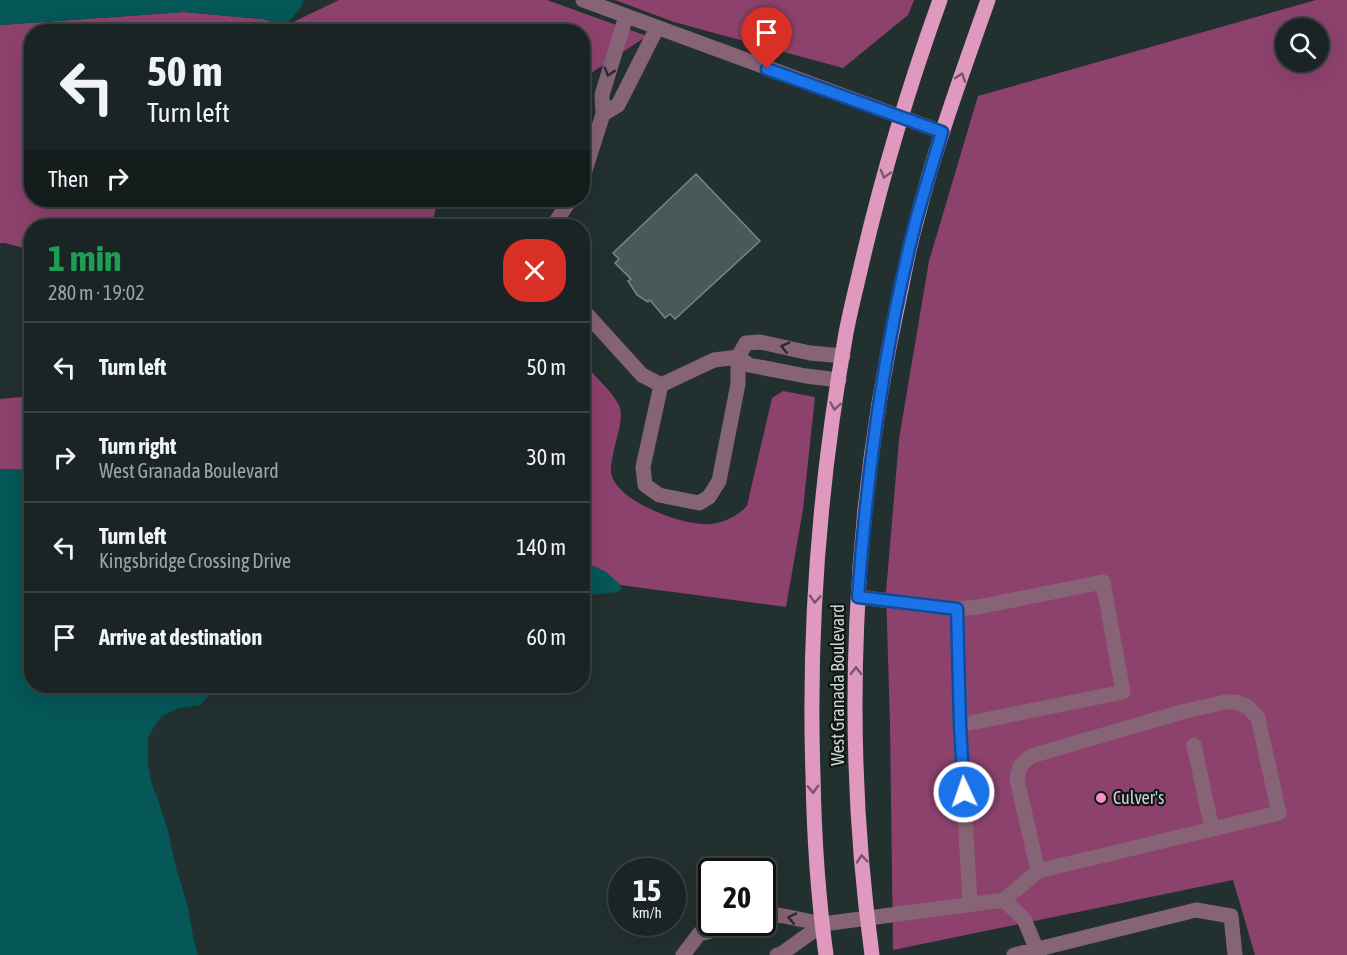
<!DOCTYPE html>
<html lang="en">
<head>
<meta charset="utf-8">
<style>
  :root { --surface:#1a2424; --page:#232c2c; --text:#f1f3f6; --muted:#9fa4a6; --line:#384141 }
  body { margin:0; font-family:"Asap Condensed",sans-serif; background:var(--page); color:var(--text); height:100vh; display:flex; flex-direction:column; font-size:22px; white-space:nowrap }
  * { box-sizing:border-box; margin:0 }
  p { font-size:20px; color:var(--muted) }
  .icon { flex:none; width:33px; height:33px; fill:none; stroke:currentColor; stroke-width:2; stroke-linecap:round; stroke-linejoin:round }
  .map { position:relative; flex:1; overflow:hidden }
  .drawer { position:absolute; left:24px; top:219px; width:566px; height:474px; display:flex; flex-direction:column; background:var(--surface); border-radius:24px; box-shadow:0 6px 24px #0002,0 0 0 2px var(--line) }
  .drawer>* { flex:none }
  .guide { position:absolute; left:24px; top:24px; width:566px; height:183px; border-radius:24px; box-shadow:0 6px 24px #0002,0 0 0 2px var(--line); background:#1a2424; color:var(--text); overflow:hidden }
  .buttons { position:absolute; left:1275px; top:18px; display:grid; gap:12px }
  .buttons a { display:grid; place-items:center; width:54px; height:54px; border-radius:50%; background:var(--surface); box-shadow:0 6px 24px #0002,0 0 0 2px var(--line); font-size:30px }
  .speed { position:absolute; left:608px; top:858px; display:flex; gap:12px; font-size:30px; font-weight:700; text-align:center }
  .speed>* { display:grid; place-content:center; width:78px; height:78px; border-radius:50%; background:var(--surface); box-shadow:0 6px 24px #0002,0 0 0 2px var(--line); line-height:1 }
  .speed small { font-size:15px; font-weight:400 }
  .speed .limit { border:3px solid #111; border-radius:9px; background:#fff; color:#111 }
  .pin { position:absolute; display:grid; place-items:center; width:51px; height:51px; color:#fff; margin:-62px -26px; border-radius:50% 50% 50% 0; rotate:-45deg; box-shadow:0 0 6px #0007 }
  .pin .icon { rotate:45deg }
  .me { position:absolute; width:66px; margin:-33px; rotate:357deg; stroke-linejoin:round; filter:drop-shadow(0 0 4px #0008) }
  .turn { display:flex; align-items:center; gap:21px; height:126px; padding:0 24px; font-size:27px }
  .turn .icon { width:78px; height:78px; stroke-width:2.5 }
  .turn b { display:block; font-size:42px; line-height:51px }
  .then { display:flex; align-items:center; height:57px; padding:0 24px; background:#0003; gap:12px; font-size:22px }
  .round { display:grid; place-items:center; flex:none; width:63px; height:63px; border-radius:24px; background:var(--page) }
  .summary { display:flex; align-items:center; justify-content:space-between; height:102px; padding:0 24px }
  h1 { font-size:36px; font-weight:700; line-height:45px; color:#1e9e55 }
  ul { padding:0; list-style:none }
  li { display:flex; align-items:center; gap:18px; height:90px; padding:0 24px; border-top:2px solid var(--line) }
  li div { flex:1 }
  li b { display:block; font-size:22px }
  li em { font-style:normal }
  .map>svg:first-child { display:block }
  .forest { fill:#8d426d; fill-rule:evenodd }
  .water { fill:#055758 }
  .building { fill:#4b5858; stroke:#778585; stroke-width:1.5 }
  .lines { fill:none; stroke-linecap:round; stroke-linejoin:round }
  .minor { stroke:#866375; stroke-width:15 }
  .major { stroke:#df98be; stroke-width:15 }
  .oneway { stroke:#2e292e }
  .oneway2 { stroke:#78576a }
  .route-casing { stroke:#114b97; stroke-width:15 }
  .route { stroke:#1a73e8; stroke-width:10 }
  .poi-dot { fill:#f98fca; stroke:#111616; stroke-width:2 }
  .labels { text-anchor:middle; stroke-width:4.5; stroke-linejoin:round; paint-order:stroke }
  .street-label { font-size:18px; fill:#cdd5d4; stroke:#111616 }
  .poi-label { font-size:18px; fill:#cdd5d4; stroke:#111616; text-anchor:start }
</style>
</head>
<body>
<div class="map">
<svg width="1347" height="955" viewBox="0 0 1347 955">
  <rect width="100%" height="100%" fill="#233030"/>
  <!-- forest -->
  <path class="forest" d="M 339,0 L 547,0 L 647,36 L 582,79 L 582,32 L 32,32 L 32,200 L 438,200 L 431,226 L 32,226 L 31,250 L 5,243 L 0,243 L 0,25 L 184,12 L 263,19 L 285,26 Z
    M 615,0 L 914,0 L 908,15 L 843,68 L 674,22 Z
    M 1316,0 L 1347,0 L 1347,955 L 1255,955 L 1233,880 L 893,950 L 890,723 L 886,592 L 899,439 L 929,261 L 978,96 ZM 1286,28 L 1318,28 L 1318,62 L 1286,62 Z
    M 582,362 C 591,372 617,396 620,408 C 623,420 617,437 614,449 C 613,457 609,468 612,476 C 620,503 686,527 711,524 C 726,522 737,516 747,506 L 772,398 L 783,391 L 815,397 L 803,509 L 786,607 L 620,585 L 606,572 L 582,561 Z
    M 31,396 L 31,470 L 0,469 L 0,399 Z"/>
  <!-- water -->
  <path class="water" d="M 0,0 L 304,0 L 299,10 L 285,26 L 263,19 L 184,12 L 0,25 Z
    M 0,469 L 31,470 L 32,686 L 218,686 L 200,705 L 176,709 L 162,716 L 152,730 L 148,738 L 148,764 L 152,785 L 157,797 L 167,827 L 176,868 L 187,903 L 193,936 L 198,955 L 0,955 Z
    M 582,561 L 606,572 L 620,585 L 621,590 L 617,592 L 582,596 Z"/>
  <!-- building -->
  <path class="building" d="M 696,174 L 760,241 L 675,319 L 670,314 L 665,318 L 650,300 L 648,302 L 637,295 L 628,281 L 631,279 L 615,263 L 619,259 L 613,253 Z"/>
  <g class="lines">
    <!-- minor -->
    <path class="minor" d="M 583,0 L 942,132
      M 626,16 L 602,95 L 603,114 L 618,105 L 657,28
      M 582,180 L 603,114
      M 553,226 L 570,200
      M 582,309 L 642,375 L 661,385
      M 738,357 L 738,384 L 719,481 L 709,497 L 699,503 L 659,495 L 645,485 L 643,467 L 661,385 L 714,360 Z
      M 839,380 L 806,376 L 749,365 L 738,357 L 746,343 L 760,342 L 810,353 L 843,356
      M 858,597 L 957,609 L 978,607 L 1103,582 L 1123,692 L 960,725
      M 957,609 L 960,725 L 970,904
      M 1194,745 L 1212,829
      M 1004,900 L 1038,871 L 1279,813 L 1258,718 L 1248,707 L 1236,702 L 1225,702 L 1182,712 L 1031,756 L 1020,766 L 1017,780 L 1038,871
      M 762,919 L 779,915 L 823,924 L 1004,900 L 1024,919 L 1039,955
      M 683,955 L 699,934 L 748,922
      M 777,955 L 781,954 L 823,924
      M 1014,955 L 1196,910 L 1231,916 L 1235,955"/>
    <!-- major -->
    <path class="major" d="M 826,955 C 818,896 814,835 813,775 C 808,627 820,479 846,333 C 850,312 855,292 860,271 C 881,179 908,89 940,0
      M 872,955 C 842,736 852,510 900,294 C 905,271 909,246 916,223 C 935,147 962,74 988,0"/>
  </g>
  <!-- one-way arrows -->
  <defs><path id="oneway-chevron" d="M-2-3.5L2.5 0L-2 3.5" fill="none" stroke-width="1.6" stroke-linecap="round" stroke-linejoin="round" transform="scale(1.5)"/></defs>
  <g class="oneway">
    <use href="#oneway-chevron" transform="translate(609 72) rotate(107)"/>
    <use href="#oneway-chevron" transform="translate(785 347) rotate(-167)"/>
    <use href="#oneway-chevron" transform="translate(792 918) rotate(-168)"/>
  </g>
  <g class="oneway2">
    <use href="#oneway-chevron" transform="translate(961 77) rotate(-71)"/>
    <use href="#oneway-chevron" transform="translate(885 174) rotate(105)"/>
    <use href="#oneway-chevron" transform="translate(835 406) rotate(99)"/>
    <use href="#oneway-chevron" transform="translate(815 599) rotate(94)"/>
    <use href="#oneway-chevron" transform="translate(856 671) rotate(-90)"/>
    <use href="#oneway-chevron" transform="translate(813 789) rotate(88)"/>
    <use href="#oneway-chevron" transform="translate(862 859) rotate(-95)"/>
  </g>
  <g class="lines">
    <!-- route casing -->
    <g class="route-casing">
      <path id="route" d="M 767,69 L 942,132 C 933,163 923,194 915,224 C 884,347 867,472 858,597 L 957,609 L 960,725 L 964,792"/>
    </g>
    <!-- route -->
    <use href="#route" class="route"/>
  </g>
  <!-- markers -->
  <circle class="poi-dot" cx="1101" cy="798" r="6"/>
  <g class="labels">
    <!-- street labels -->
    <g class="street-label">
      <text transform="translate(838 685) rotate(-90)" y="6">West Granada Boulevard</text>
    </g>
    <!-- poi labels -->
    <g class="poi-label">
      <text x="1113" y="804">Culver's</text>
    </g>
  </g>
</svg>
<div class="buttons">
<a><svg class="icon" aria-label="search" viewBox="0 0 24 24"><circle cx="10" cy="10" r="6"/><path d="M15 15l6 6"/></svg></a>
</div>
<div class="speed"><div>15<small>km/h</small></div><div class="limit">20</div></div>
<div class="pin" style="left:767px;top:69px;background:#d93025"><svg class="icon" aria-label="arrive" viewBox="0 0 24 24"><path d="M6 21V4h12l-3 4 3 4H6"/></svg></div>
<svg class="me" style="left:964px;top:792px" viewBox="-20 -20 40 40"><circle r="17" fill="#1a73e8" stroke="#fff" stroke-width="3"/><path d="M0-11L8 9 0 5-8 9z" fill="#fff"/></svg>
<div class="guide">
<div class="turn"><svg class="icon" aria-label="left" viewBox="0 0 24 24"><path d="M17 20v-9H6M10 6l-5 5 5 5"/></svg><div><b>50 m</b>Turn left</div></div>
<div class="then">Then<svg class="icon" aria-label="right" viewBox="0 0 24 24"><path d="M7 20v-9h11M14 6l5 5-5 5"/></svg></div>
</div>
<section class="drawer">
<div class="summary"><div><h1>1 min</h1><p>280 m · 19:02</p></div><a class="round" style="background:#d93025;color:#fff"><svg class="icon" aria-label="close" viewBox="0 0 24 24"><path d="M6 6l12 12M18 6L6 18"/></svg></a></div>
<ul>
<li><svg class="icon" aria-label="left" viewBox="0 0 24 24"><path d="M17 20v-9H6M10 6l-5 5 5 5"/></svg><div><b>Turn left</b></div><em>50 m</em></li>
<li><svg class="icon" aria-label="right" viewBox="0 0 24 24"><path d="M7 20v-9h11M14 6l5 5-5 5"/></svg><div><b>Turn right</b><p>West Granada Boulevard</p></div><em>30 m</em></li>
<li><svg class="icon" aria-label="left" viewBox="0 0 24 24"><path d="M17 20v-9H6M10 6l-5 5 5 5"/></svg><div><b>Turn left</b><p>Kingsbridge Crossing Drive</p></div><em>140 m</em></li>
<li><svg class="icon" aria-label="arrive" viewBox="0 0 24 24"><path d="M6 21V4h12l-3 4 3 4H6"/></svg><div><b>Arrive at destination</b></div><em>60 m</em></li>
</ul>
</section>
</div>
</body>
</html>
